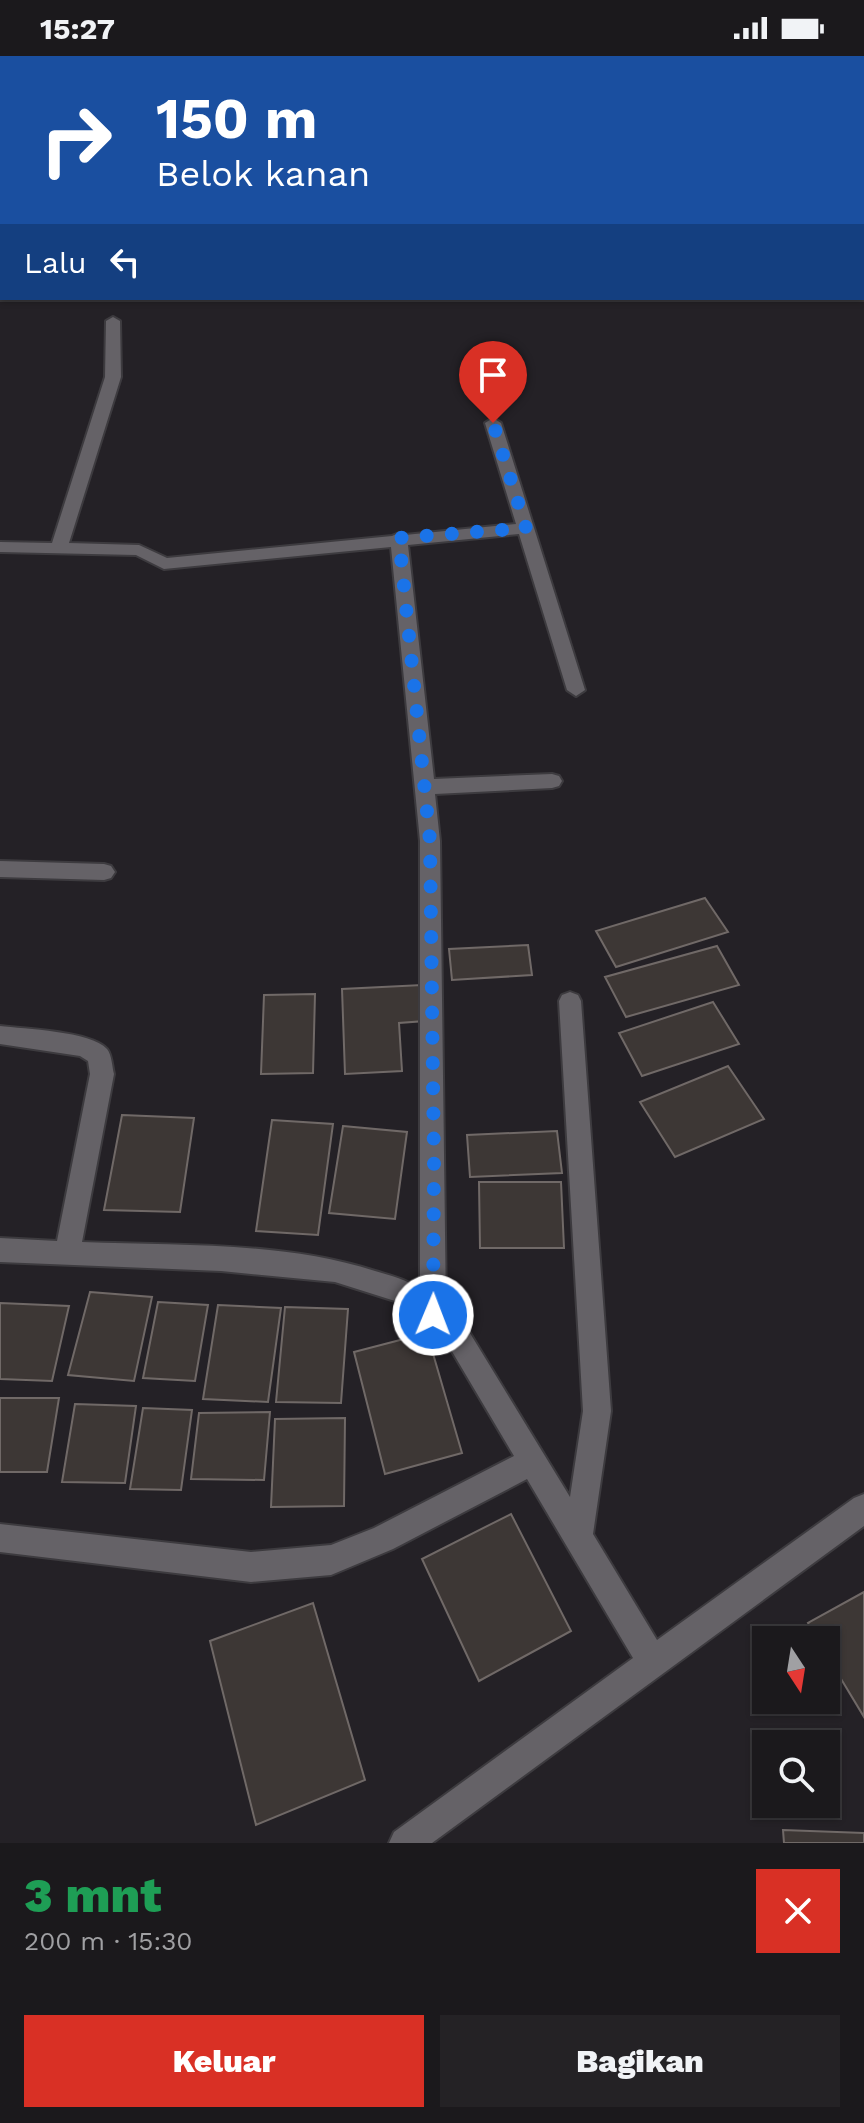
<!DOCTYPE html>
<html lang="id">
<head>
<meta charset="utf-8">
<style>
  :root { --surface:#1b191c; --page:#242225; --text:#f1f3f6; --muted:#a0a0a3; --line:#39383b; --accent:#d93025 }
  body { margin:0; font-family:"Work Sans",sans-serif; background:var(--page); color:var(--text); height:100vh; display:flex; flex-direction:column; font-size:30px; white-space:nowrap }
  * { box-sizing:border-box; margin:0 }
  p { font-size:26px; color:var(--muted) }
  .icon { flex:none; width:44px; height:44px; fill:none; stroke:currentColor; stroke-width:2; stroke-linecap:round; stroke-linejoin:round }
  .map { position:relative; height:1787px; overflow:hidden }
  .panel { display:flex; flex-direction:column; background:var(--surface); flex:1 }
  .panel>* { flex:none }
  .hud { position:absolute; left:0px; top:0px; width:864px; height:244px; box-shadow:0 2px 6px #0004,0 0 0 2px var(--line); background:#1a4fa0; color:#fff; overflow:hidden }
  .needle { width:52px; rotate:168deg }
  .tools { position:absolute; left:752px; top:1570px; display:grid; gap:16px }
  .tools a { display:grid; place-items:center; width:88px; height:88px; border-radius:0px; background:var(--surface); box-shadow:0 2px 6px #0004,0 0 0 2px var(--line); font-size:40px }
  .pin { position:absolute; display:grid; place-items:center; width:68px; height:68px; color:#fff; margin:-82px -34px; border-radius:50% 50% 50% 0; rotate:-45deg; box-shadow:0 0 8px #0007 }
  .pin .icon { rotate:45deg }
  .me { position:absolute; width:88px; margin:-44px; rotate:1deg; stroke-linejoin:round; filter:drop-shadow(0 0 6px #0008) }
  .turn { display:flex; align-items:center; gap:28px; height:168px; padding:0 24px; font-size:36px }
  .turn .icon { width:104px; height:104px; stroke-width:2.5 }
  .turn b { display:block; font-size:56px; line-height:68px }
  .then { display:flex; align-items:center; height:76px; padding:0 24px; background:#0003; gap:16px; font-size:30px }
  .round { display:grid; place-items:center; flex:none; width:84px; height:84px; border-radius:0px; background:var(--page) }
  .head { display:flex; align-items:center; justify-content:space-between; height:136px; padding:0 24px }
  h1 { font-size:48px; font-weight:800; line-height:60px; color:#1e9e55 }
  .primary-button { display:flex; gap:16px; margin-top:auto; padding:16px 24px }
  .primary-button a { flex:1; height:92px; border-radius:0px; background:var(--accent); color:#fff; font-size:32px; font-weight:800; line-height:92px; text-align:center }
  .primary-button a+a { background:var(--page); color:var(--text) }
  .status { display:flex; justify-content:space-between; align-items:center; height:56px; padding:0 40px; background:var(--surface); direction:ltr }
  .status svg { height:22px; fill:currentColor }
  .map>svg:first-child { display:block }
  .building { fill:#3d3735; stroke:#706967; stroke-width:2 }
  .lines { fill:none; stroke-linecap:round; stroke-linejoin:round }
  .minor-casing { stroke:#3d3b3f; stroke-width:4 }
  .trunk-casing { stroke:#3d3b3f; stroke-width:4 }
  .minor { fill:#656267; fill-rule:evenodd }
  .trunk { fill:#de8472; fill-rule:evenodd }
  .route { stroke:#1a73e8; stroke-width:14; stroke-dasharray:0 25.2 }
</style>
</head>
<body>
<div class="status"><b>15:27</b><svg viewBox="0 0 49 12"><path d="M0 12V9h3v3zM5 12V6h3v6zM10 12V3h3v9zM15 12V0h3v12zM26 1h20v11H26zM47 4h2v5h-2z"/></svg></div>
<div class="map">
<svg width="864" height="1787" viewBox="0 0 864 1787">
  <rect width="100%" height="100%" fill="#242126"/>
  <!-- building -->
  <path class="building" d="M 705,842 L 728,876 L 616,911 L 596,875 Z
    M 528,889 L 532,919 L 452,924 L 449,893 Z
    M 717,890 L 739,929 L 626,961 L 605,921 Z
    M 422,929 L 425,965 L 399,967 L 402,1015 L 345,1018 L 342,933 Z
    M 315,938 L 313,1017 L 261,1018 L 264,939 Z
    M 713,946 L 739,988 L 642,1020 L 619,977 Z
    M 728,1010 L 764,1063 L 675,1101 L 640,1046 Z
    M 122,1059 L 194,1062 L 180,1156 L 104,1154 Z
    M 272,1064 L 333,1068 L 318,1179 L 256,1175 Z
    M 343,1070 L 407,1076 L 395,1163 L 329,1157 Z
    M 557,1075 L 562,1117 L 470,1121 L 467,1079 Z
    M 479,1126 L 561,1126 L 564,1192 L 480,1192 Z
    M 90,1236 L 152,1241 L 134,1325 L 68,1319 Z
    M 158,1246 L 208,1249 L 195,1325 L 143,1322 Z
    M 0,1247 L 69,1250 L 52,1325 L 0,1323 Z
    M 218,1249 L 281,1252 L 268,1346 L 203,1343 Z
    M 285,1251 L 348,1253 L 341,1347 L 276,1346 Z
    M 427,1277 L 462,1397 L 385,1418 L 354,1296 Z
    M 0,1342 L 59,1342 L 47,1416 L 0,1416 Z
    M 75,1348 L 136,1350 L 125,1427 L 62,1426 Z
    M 143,1352 L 192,1354 L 181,1434 L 130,1433 Z
    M 270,1356 L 264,1424 L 191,1423 L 199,1357 Z
    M 345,1362 L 344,1450 L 271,1451 L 275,1363 Z
    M 511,1458 L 571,1575 L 479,1625 L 422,1503 Z
    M 864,1536 L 864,1661 L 826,1598 L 826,1584 L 818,1584 L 808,1567 Z
    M 313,1547 L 365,1724 L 256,1769 L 210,1585 Z
    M 783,1774 L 864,1777 L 864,1787 L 784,1787 Z"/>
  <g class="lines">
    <!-- minor casing -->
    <g class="minor-casing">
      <path id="minor" d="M 862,102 L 864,102 L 864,110 L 862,110 Z
        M 113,261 L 120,265 L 121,321 L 69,487 L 139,489 L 167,502 L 392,480 L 399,477 L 405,479 L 516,468 L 485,367 L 493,362 L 501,367 L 585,634 L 576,640 L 567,634 L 519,478 L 408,489 L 434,723 L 552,718 L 559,720 L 562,725 L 559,730 L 552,732 L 435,738 L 440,785 L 446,1254 L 465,1269 L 570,1441 L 583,1355 L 559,945 L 562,939 L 570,936 L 578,939 L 581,945 L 611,1355 L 593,1478 L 657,1584 L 854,1442 L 864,1438 L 864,1470 L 432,1787 L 389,1787 L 394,1776 L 633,1602 L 527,1423 L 393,1493 L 331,1519 L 251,1526 L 0,1496 L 0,1468 L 251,1496 L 331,1489 L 374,1472 L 514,1400 L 447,1287 L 395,1245 L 335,1226 L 221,1215 L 0,1206 L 0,1182 L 57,1185 L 90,1018 L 88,1005 L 80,1000 L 0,988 L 0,970 C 24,973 91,975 107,993 C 112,999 112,1011 114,1018 L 82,1186 C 178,1190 282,1185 375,1215 C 391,1220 407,1223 420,1234 L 420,785 L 391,491 L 164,513 L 136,499 L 0,496 L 0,486 L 52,487 L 105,321 L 106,265 Z
        M 0,805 L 104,808 L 111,810 L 115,816 L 111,822 L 104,824 L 0,821 Z"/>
    </g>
    <!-- trunk casing -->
    <g class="trunk-casing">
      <path id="trunk" d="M 839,0 L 855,0 L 857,2 L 841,2 Z"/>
    </g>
    <!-- minor -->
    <use href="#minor" class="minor"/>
    <!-- trunk -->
    <use href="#trunk" class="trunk"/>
  </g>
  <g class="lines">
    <!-- route -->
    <path class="route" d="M 433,1259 L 434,1106 L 430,785 L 399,482 L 526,472 L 493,367"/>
  </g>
</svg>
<div class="tools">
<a><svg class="needle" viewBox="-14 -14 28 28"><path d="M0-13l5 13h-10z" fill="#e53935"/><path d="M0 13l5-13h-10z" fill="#a0a0a3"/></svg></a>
<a><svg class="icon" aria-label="search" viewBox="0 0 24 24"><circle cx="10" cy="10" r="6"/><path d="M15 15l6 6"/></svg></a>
</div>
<div class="pin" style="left:493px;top:367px;background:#d93025"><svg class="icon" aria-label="arrive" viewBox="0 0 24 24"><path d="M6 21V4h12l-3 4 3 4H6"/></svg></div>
<svg class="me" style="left:433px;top:1259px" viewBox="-20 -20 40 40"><circle r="17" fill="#1a73e8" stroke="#fff" stroke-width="3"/><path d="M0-11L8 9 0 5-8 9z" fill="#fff"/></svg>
<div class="hud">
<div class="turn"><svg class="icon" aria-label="right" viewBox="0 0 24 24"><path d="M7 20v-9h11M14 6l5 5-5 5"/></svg><div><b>150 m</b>Belok kanan</div></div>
<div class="then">Lalu<svg class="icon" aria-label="left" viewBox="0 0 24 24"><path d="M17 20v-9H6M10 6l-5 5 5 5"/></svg></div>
</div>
</div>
<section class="panel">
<div class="head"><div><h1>3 mnt</h1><p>200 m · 15:30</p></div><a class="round" style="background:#d93025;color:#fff"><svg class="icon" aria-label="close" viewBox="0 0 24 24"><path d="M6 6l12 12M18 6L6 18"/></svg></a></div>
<div class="primary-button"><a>Keluar</a><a>Bagikan</a></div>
</section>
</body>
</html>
